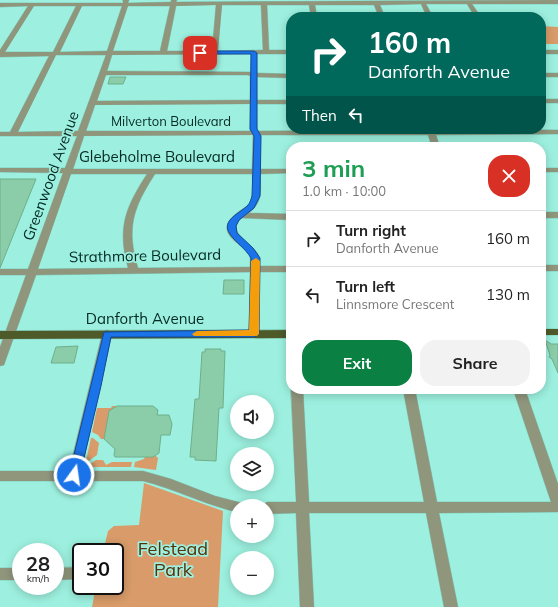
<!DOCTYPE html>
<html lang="en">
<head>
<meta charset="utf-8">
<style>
  :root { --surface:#fff; --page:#f2f2f2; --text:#222; --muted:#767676; --line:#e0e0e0; --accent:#0b8043 }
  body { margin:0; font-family:Mulish,sans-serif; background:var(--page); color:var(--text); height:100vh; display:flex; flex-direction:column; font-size:15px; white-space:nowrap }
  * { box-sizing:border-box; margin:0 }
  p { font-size:13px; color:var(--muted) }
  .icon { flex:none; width:22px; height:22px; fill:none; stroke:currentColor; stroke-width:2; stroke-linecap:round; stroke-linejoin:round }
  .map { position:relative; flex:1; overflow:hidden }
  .sheet { position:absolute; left:286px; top:142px; width:260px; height:252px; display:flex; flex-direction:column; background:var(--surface); border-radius:16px; box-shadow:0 2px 10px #0003 }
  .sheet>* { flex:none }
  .banner { position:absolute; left:286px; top:12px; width:260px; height:122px; border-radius:16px; box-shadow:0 2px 10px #0003; background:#00695c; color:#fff; overflow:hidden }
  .controls { position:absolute; left:230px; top:395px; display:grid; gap:8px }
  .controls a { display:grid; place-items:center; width:44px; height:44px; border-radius:50%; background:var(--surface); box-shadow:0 2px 10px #0003; font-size:20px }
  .speed { position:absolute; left:12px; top:543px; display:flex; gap:8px; font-size:20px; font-weight:700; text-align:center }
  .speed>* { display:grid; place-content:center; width:52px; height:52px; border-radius:50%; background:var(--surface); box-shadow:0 2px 10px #0003; line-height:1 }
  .speed small { font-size:10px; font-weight:400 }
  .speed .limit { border:2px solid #111; border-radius:6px; background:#fff; color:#111 }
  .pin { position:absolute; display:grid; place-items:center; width:34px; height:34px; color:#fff; margin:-17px; border-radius:8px; box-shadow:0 2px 6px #0006 }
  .me { position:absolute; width:44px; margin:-22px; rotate:14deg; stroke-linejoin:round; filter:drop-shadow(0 0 3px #0008) }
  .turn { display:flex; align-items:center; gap:14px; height:84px; padding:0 16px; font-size:18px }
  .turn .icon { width:52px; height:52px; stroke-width:2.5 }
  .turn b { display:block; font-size:28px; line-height:34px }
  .then { display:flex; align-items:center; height:38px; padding:0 16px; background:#0003; gap:8px; font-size:15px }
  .round { display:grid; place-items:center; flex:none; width:42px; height:42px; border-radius:16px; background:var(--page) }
  .summary { display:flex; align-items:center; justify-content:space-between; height:68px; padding:0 16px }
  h1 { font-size:24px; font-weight:700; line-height:30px; color:#1e9e55 }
  .cta { display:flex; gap:8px; margin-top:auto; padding:8px 16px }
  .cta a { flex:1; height:46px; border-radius:16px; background:var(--accent); color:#fff; font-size:16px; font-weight:700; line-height:46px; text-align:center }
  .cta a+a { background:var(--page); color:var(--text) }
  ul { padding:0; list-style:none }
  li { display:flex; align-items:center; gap:12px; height:56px; padding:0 16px; border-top:1px solid var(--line) }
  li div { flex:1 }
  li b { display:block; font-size:15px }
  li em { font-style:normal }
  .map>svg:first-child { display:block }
  .green { fill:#d89b69 }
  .building { fill:#8bcda9; stroke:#6eaf8c }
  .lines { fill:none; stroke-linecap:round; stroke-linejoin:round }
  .minor-casing { stroke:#82ccbd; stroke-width:1 }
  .major-casing { stroke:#82ccbd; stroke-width:1 }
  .minor { fill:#8f967c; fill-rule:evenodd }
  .major { fill:#4f5a2a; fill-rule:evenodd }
  .route { fill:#1a73e8; stroke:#114b97 }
  .slow { fill:#f59e0b }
  .labels { text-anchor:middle; stroke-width:3.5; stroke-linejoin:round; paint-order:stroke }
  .far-street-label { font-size:13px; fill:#052a24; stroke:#9df0df }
  .street-label { font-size:15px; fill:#052a24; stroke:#9df0df }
  .near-park-label { font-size:18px; fill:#573008; stroke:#9df0df }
</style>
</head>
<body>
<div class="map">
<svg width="558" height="607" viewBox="0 0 558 607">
  <rect width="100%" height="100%" fill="#9df0df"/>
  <!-- green -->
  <path class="green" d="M 541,26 L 558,27 L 558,44 L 541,44 Z
    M 112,406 L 117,406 L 104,439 L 101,439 L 98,435 L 92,432 L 97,408 L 111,408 Z
    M 91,438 L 93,438 L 99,443 L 97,455 L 87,462 L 86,461 Z
    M 155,455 L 158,458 L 156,470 L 134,467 L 135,462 L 144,459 L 145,457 Z
    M 96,460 L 103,460 L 106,465 L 112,462 L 132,462 L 131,467 L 90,467 L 90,464 Z
    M 144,483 L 223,511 L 218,607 L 92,607 L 96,586 L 115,586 L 115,552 L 103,552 L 108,531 L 114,526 L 139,525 Z"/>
  <!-- building -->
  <path class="building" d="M 110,77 L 126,77 L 123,84 L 108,84 Z
    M 0,179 L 36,179 L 0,268 Z
    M 224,280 L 244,280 L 244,294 L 223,294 Z
    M 545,340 L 551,344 L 558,344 L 558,373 L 552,359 L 549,357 L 550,355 Z
    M 78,346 L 74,363 L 51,363 L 56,347 Z
    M 205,349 L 221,349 L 221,351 L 225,351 L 223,408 L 219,408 L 216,461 L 195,460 L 195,457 L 190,457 L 195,399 L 199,399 L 202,352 L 205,352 Z
    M 117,406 L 153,406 L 158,410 L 157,415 L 169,415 L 172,424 L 170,435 L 161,435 L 159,453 L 153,457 L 115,457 L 114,455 L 115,449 L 104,439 L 109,411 Z"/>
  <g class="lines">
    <!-- minor casing -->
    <g class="minor-casing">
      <path id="minor" d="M 123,0 L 129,0 L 128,3 L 171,2 L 171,0 L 177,0 L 176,2 L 558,0 L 558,4 L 472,4 L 481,17 L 475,17 L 467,4 L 426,4 L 433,17 L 427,17 L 421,4 L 380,5 L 385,17 L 379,17 L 374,5 L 315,5 L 317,17 L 311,17 L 309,5 L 267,5 L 269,50 L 291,50 L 291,54 L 257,54 L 257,73 L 291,74 L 291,78 L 257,77 L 257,100 L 291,100 L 291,104 L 257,104 L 257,129 L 258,131 L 427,130 L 426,129 L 558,130 L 558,134 L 436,135 L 440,147 L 432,147 L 428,135 L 260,135 L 260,169 L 291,169 L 291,173 L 260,174 C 261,190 263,202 249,213 L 291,214 L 291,220 L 242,218 C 225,232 251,242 258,254 C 260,258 260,262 260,266 L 291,266 L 291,272 L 260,272 L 259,333 L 258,335 L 250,335 L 249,333 L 250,272 L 36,275 L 5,362 L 4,365 L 0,366 L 0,347 L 26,275 L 0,275 L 0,269 L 28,269 L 63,173 L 0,172 L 0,168 L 65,168 L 77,136 L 0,136 L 0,132 L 10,132 L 49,56 L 0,57 L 0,50 L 28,6 L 0,7 L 0,3 L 123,3 ZM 216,5 L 212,51 L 167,51 L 176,6 ZM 222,5 L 261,5 L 263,50 L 218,51 ZM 34,6 L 76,6 L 53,52 L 5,52 ZM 82,6 L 122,6 L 107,51 L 60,52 ZM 128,6 L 170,6 L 160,51 L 113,51 ZM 251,54 L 251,72 L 107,71 L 112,55 ZM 56,55 L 106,55 L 78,131 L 18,132 ZM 106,75 L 248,75 L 250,76 L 250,100 L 97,101 ZM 250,104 L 250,131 L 86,131 L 95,105 ZM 253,135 L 252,169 L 73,169 L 84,136 ZM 71,174 L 147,174 C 125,208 117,228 128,268 L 38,269 ZM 155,174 L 252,174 L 253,191 L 251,202 C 245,209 235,212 229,221 C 220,236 242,244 249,254 C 251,258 250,262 250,267 L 138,268 C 126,228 133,208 155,174 Z
        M 541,50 L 558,50 L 558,54 L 541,54 Z
        M 541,73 L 558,73 L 558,77 L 541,77 Z
        M 541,99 L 558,99 L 558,103 L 541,103 Z
        M 541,168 L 558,168 L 558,172 L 541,172 Z
        M 541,212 L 558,212 L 558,218 L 541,218 Z
        M 541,265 L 558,265 L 558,271 L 541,271 Z
        M 107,330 L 111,332 L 112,334 L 81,471 L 143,471 L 171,479 L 215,496 L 242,503 L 243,506 L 237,506 L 237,512 C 205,505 175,489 143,481 L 0,481 L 0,471 L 69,471 L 102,334 L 103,332 Z
        M 291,389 L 303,389 L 309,502 L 424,502 L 403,389 L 415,389 L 437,502 L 551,502 L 513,389 L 525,389 L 558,484 L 558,512 L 439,513 L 458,607 L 444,607 L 426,513 L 309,513 L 314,607 L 300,607 L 296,513 L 267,514 L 267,506 L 261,506 L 267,502 L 296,502 Z
        M 81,567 L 81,579 L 55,580 L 55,568 Z
        M 0,568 L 21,568 L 21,580 L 0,580 Z"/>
    </g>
    <!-- major casing -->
    <g class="major-casing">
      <path id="major" d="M 541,329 L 558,329 L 558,335 L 541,335 Z
        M 291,330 L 291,338 L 0,339 L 0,331 Z"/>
    </g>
    <!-- minor -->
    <use href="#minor" class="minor"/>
    <!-- major -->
    <use href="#major" class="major"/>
  </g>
  <!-- route -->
  <path class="route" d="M 198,51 L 254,51 L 257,53 L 257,129 L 261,136 L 260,196 L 254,208 L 239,220 L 236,226 L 237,233 L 253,248 L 260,258 L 259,334 L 254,337 L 111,337 L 101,386 L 80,475 L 78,479 L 74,480 L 70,479 L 69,475 L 104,332 L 249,330 L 251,258 C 245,248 236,243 230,234 C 220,220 241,213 248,205 C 250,203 251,199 252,196 L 254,136 L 250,129 L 251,54 L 198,54 Z"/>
  <!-- slow -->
  <path class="slow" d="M 256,258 L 260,261 L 259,334 L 257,336 L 194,336 L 192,334 L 197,331 L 249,330 L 251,261 Z"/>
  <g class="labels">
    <!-- far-street labels -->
    <g class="far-street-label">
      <text x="171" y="126">Milverton Boulevard</text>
    </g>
    <!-- street labels -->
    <g class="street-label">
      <text x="157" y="162">Glebeholme Boulevard</text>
      <text transform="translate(51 176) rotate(-70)" y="5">Greenwood Avenue</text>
      <text transform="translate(145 256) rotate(-1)" y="5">Strathmore Boulevard</text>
      <text x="145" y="324">Danforth Avenue</text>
    </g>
    <!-- near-park labels -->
    <g class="near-park-label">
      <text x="173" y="555">Felstead<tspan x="173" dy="21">Park</tspan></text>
    </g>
  </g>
</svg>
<div class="controls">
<a><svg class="icon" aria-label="sound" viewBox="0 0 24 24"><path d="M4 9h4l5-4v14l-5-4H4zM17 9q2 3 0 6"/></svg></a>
<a><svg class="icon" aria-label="layers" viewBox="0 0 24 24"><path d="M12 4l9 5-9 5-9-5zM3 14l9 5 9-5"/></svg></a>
<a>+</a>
<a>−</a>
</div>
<div class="speed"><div>28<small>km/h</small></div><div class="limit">30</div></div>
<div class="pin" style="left:200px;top:53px;background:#d93025"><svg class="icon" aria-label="arrive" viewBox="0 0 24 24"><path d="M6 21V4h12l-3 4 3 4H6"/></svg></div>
<svg class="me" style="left:74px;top:475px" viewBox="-20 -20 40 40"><circle r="17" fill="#1a73e8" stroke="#fff" stroke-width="3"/><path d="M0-11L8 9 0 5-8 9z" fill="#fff"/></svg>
<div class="banner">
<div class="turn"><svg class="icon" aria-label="right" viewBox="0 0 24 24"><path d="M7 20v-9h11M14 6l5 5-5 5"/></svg><div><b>160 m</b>Danforth Avenue</div></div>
<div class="then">Then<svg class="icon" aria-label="left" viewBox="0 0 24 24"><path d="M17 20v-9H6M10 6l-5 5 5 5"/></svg></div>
</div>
<section class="sheet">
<div class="summary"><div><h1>3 min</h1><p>1.0 km · 10:00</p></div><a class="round" style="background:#d93025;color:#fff"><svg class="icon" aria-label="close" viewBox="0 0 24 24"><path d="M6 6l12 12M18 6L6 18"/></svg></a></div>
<ul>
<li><svg class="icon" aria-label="right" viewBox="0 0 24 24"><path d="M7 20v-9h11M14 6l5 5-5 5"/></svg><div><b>Turn right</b><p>Danforth Avenue</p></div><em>160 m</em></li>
<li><svg class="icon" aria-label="left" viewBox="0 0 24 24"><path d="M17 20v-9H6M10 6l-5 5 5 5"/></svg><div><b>Turn left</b><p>Linnsmore Crescent</p></div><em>130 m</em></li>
</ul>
<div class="cta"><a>Exit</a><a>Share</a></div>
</section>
</div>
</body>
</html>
